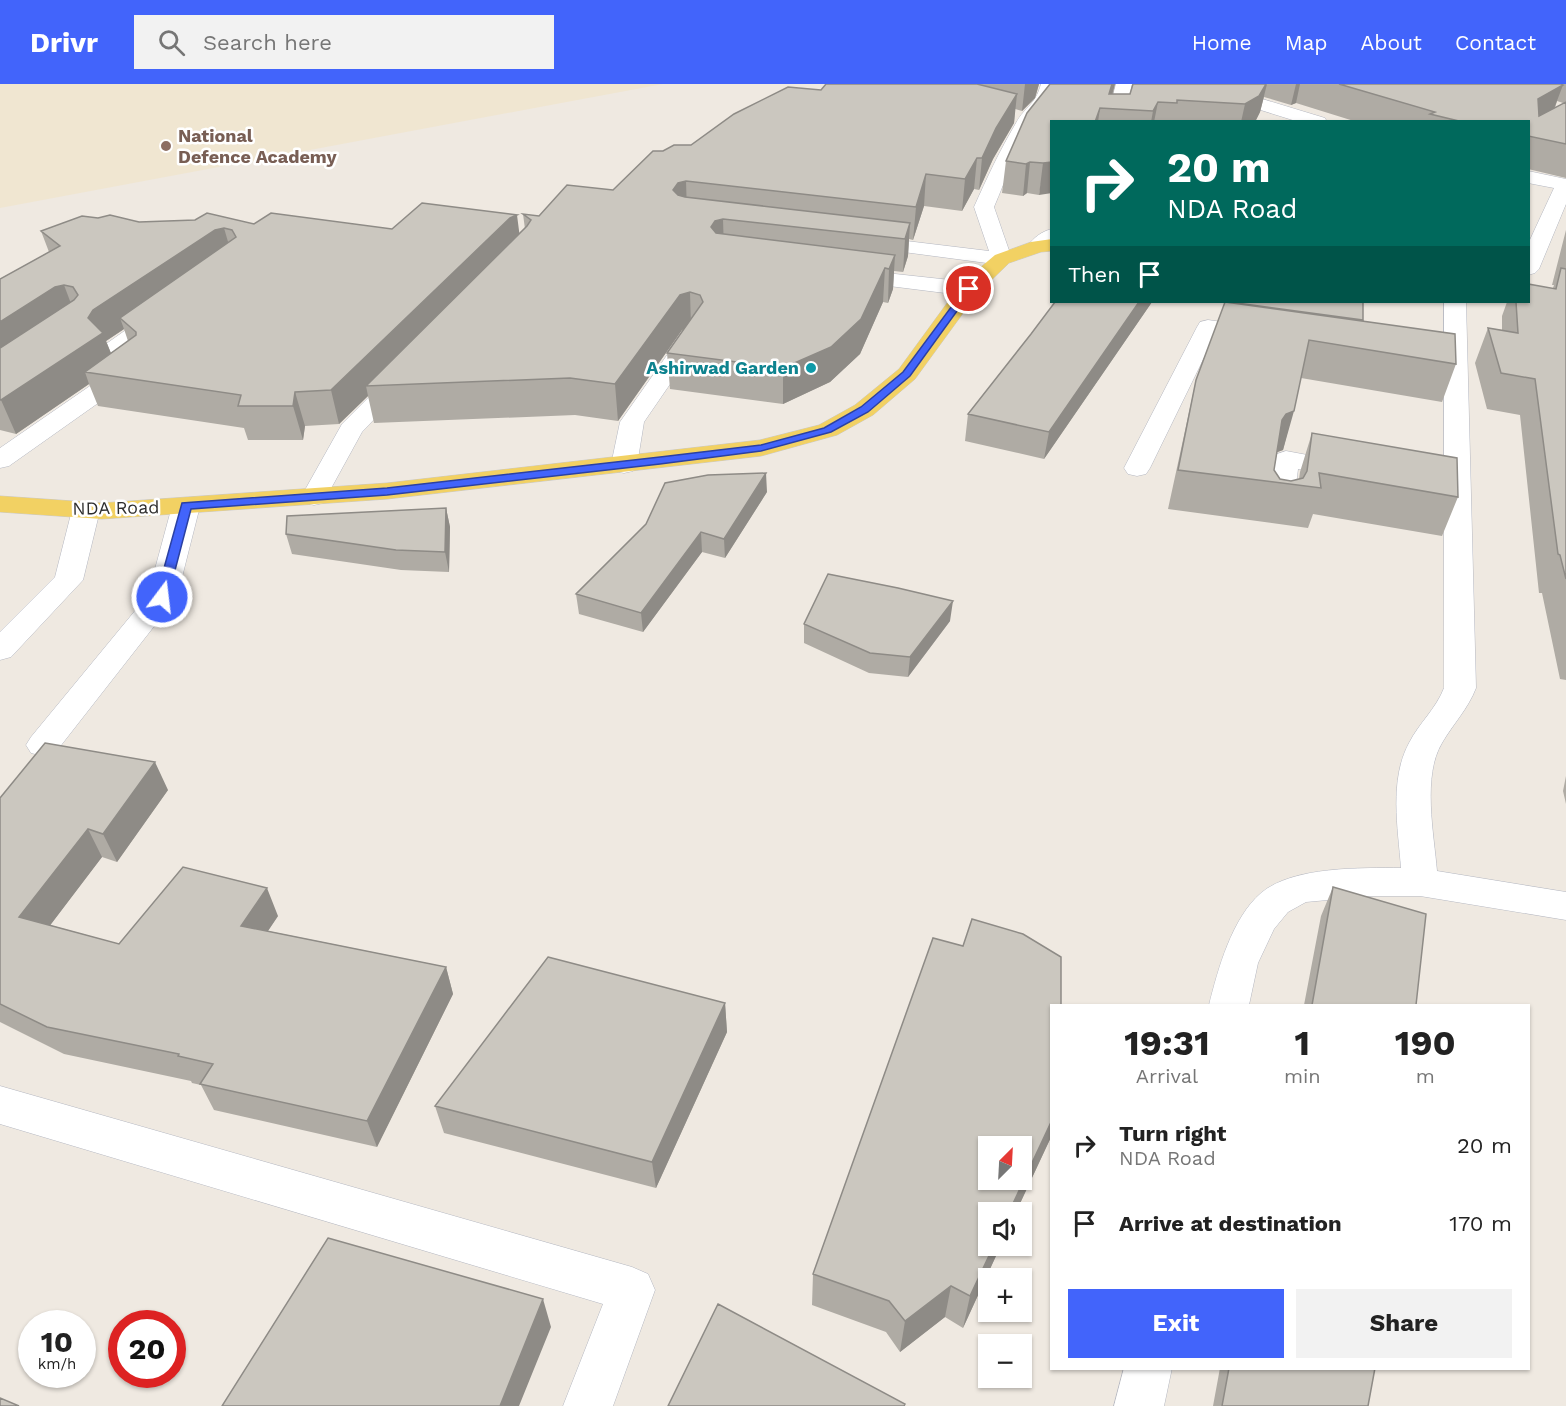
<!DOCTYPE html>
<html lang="en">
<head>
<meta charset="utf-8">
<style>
  :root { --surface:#fff; --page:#f2f2f2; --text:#222; --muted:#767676; --accent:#4264fb }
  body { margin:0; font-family:"Work Sans",sans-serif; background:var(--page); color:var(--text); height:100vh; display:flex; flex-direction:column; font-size:22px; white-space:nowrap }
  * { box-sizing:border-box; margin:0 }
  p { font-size:20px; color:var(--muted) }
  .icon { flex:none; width:33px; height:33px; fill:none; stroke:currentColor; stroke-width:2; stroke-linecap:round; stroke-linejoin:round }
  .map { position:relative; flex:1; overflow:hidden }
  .sheet { position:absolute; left:1050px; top:920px; width:480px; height:366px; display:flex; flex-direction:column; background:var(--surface); border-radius:0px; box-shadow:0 2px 4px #0004 }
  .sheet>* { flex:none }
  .top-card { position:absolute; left:1050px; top:36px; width:480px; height:183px; border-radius:0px; box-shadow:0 2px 4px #0004; background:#00695c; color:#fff; overflow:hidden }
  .needle { width:39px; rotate:24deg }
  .fabs { position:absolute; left:978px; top:1052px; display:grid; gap:12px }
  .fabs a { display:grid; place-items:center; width:54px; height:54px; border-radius:0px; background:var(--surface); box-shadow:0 2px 4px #0004; font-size:30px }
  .speed { position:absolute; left:18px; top:1226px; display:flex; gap:12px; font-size:30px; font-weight:700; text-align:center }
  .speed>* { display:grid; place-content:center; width:78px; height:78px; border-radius:50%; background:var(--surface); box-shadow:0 2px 4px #0004; line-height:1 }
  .speed small { font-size:15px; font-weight:400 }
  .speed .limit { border:9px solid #d22; background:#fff; color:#111 }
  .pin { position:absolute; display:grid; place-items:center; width:51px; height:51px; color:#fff; margin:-26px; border:3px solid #fff; border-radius:50%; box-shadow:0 2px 6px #0007 }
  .me { position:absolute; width:66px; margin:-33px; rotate:15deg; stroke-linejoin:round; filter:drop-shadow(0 0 4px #0008) }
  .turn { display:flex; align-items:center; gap:21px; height:126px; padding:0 18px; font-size:27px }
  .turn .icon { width:78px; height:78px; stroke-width:2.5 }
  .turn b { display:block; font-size:42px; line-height:51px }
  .then { display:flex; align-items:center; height:57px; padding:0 18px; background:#0003; gap:12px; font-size:22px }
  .eta { display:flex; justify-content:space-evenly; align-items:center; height:102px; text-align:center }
  .eta b { font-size:36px; font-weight:700; line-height:42px }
  .button { display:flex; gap:12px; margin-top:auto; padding:12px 18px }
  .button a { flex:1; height:69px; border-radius:0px; background:var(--accent); color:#fff; font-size:24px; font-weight:700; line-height:69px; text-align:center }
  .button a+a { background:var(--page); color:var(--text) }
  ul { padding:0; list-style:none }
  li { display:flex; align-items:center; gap:18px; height:78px; padding:0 18px }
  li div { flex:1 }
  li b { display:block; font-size:22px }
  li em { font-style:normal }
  header { display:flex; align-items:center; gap:36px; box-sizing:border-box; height:84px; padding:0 30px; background:var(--accent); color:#fff }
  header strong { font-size:28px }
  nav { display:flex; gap:33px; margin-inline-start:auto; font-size:21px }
  .search { width:420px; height:54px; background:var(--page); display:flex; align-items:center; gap:15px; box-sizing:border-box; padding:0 21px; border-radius:0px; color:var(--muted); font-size:22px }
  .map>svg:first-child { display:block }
  .education { fill:#f0e6d1 }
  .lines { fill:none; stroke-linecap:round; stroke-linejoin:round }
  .minor-casing { stroke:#b4b7c1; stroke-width:1 }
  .major-casing { stroke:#c9c9c9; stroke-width:1 }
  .minor { fill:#fff; fill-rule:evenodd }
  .major { fill:#f2d163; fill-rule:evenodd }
  .wall { fill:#afaba4; fill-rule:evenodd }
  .shaded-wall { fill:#8e8b86 }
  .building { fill:#cbc7bf; stroke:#8e8b86; stroke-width:1.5; fill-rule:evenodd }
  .route { fill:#4264fb; stroke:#2b41a3; stroke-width:1.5 }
  .education-dot { fill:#8d6e63; stroke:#fff; stroke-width:2 }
  .culture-dot { fill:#0f9aa8; stroke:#fff; stroke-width:2 }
  .labels { text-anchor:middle; stroke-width:5; stroke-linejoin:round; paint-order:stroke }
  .far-education-label { font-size:18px; font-weight:bold; fill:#785e54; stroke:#fff; text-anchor:start }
  .far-culture-label { font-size:18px; font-weight:bold; fill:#0d838f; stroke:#fff; text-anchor:end }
  .far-street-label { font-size:18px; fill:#2e2e2e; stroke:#fff }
</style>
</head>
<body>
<header>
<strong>Drivr</strong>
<div class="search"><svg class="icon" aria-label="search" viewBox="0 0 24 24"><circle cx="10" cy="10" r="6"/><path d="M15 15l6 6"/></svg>Search here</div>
<nav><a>Home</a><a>Map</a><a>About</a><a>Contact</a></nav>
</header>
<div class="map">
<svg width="1566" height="1322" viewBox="0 0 1566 1322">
  <rect width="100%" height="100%" fill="#efe9e1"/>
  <!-- education -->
  <path class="education" d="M 0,0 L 663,0 L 0,124 Z"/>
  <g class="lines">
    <!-- minor casing -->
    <g class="minor-casing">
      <path id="minor" d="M 1041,0 L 1057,0 C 1052,26 1047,20 1034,39 C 1016,64 1006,95 994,123 L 1012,175 L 1009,179 L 1002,181 L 858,162 L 855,158 L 858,154 L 865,152 L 989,167 L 974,123 C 987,94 1000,66 1016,39 C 1026,21 1035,22 1041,0 Z
        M 1116,0 L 1132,0 L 1124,38 L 1106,38 Z
        M 1188,0 L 1213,0 L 1325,34 L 1327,38 L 1299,38 L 1190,4 Z
        M 1528,87 L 1566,95 L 1566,120 L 1539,185 L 1535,189 L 1528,191 L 1528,160 L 1554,104 L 1528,99 Z
        M 1052,145 L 1052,161 L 1038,168 L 1031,166 L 1028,162 C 1033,154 1042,147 1052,145 Z
        M 849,185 L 969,198 L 977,200 L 980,205 L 977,210 L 969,212 L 841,196 L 838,191 L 841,186 Z
        M 1444,218 L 1466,218 L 1476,604 C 1468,625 1453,640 1442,659 C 1422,692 1434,750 1437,787 L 1566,808 L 1566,836 L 1420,812 L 1371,812 L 1306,818 L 1288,828 L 1274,845 L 1258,879 L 1249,921 L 1209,921 C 1218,885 1232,834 1261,809 C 1293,782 1362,784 1401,784 C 1398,744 1389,696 1409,659 C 1419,639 1436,625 1444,604 Z
        M 165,222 L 173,224 L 176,229 L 173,234 L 128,266 L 146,283 L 142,288 L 9,382 L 0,384 L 0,364 L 119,282 L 102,265 L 106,260 L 157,224 Z
        M 1208,236 L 1258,243 L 1266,245 L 1269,250 L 1266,255 L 1258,257 L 1215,251 L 1150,384 L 1146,390 L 1137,392 L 1128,390 L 1124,384 L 1197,243 L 1200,238 Z
        M 692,245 L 700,247 L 703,252 L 644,338 L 637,381 L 633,387 L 624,389 L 615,387 L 611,381 L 620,338 L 684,247 Z
        M 403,285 L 411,287 L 415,292 L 362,348 L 323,419 L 314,421 L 305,419 L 301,413 L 342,340 L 395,287 Z
        M 1286,367 L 1356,380 L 1360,386 L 1356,392 L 1347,394 L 1298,385 L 1293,426 L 1289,432 L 1279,434 L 1269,432 L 1265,426 L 1273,375 L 1277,370 Z
        M 186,414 L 196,416 L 200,422 L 177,513 L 55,669 L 43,672 L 31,669 L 26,661 L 31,653 L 148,511 L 172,422 L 176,416 Z
        M 86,418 L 96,420 L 100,426 L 83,496 L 11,573 L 0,576 L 0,548 L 55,493 L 72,426 L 76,420 Z
        M 0,1002 L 632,1183 L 648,1190 L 655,1206 L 613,1322 L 563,1322 L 603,1220 L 0,1040 Z
        M 1124,1284 L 1172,1284 L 1164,1322 L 1114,1322 Z"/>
    </g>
    <!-- major casing -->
    <g class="major-casing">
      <path id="major" d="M 1052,155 L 1052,167 L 1041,168 L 1009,179 L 977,210 L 915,295 L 873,331 L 837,351 L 761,372 L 387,415 L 102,435 L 0,428 L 0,412 L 102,419 L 387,399 L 760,356 L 819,341 L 855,321 L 899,285 L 961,200 L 995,171 L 1031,158 Z"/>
    </g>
    <!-- minor -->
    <use href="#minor" class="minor"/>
    <!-- major -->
    <use href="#major" class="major"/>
  </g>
  <!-- wall -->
  <path class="wall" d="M 826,0 L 1039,0 L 1035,14 L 1022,27 L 1015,25 L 1014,39 L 993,75 L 979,106 L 974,105 L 962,127 L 924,122 L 913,156 L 909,155 L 908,172 L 903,188 L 894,187 L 893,205 L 888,219 L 883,218 L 860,270 L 830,298 L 783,320 L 670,305 L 667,269 L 684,245 L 682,246 L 618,337 L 575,331 L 374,339 L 368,312 L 339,340 L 305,342 L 303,356 L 248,356 L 244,344 L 98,322 L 89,300 L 16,350 L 0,346 L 0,195 L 49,168 L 41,147 L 98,134 L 139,138 L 254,140 L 520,150 L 525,145 L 523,130 L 539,132 L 613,106 L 663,67 L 691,61 L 821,6 ZM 124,245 L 128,257 L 111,269 L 106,257 Z
    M 1050,0 L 1115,0 L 1113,10 L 1130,10 L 1133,0 L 1566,0 L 1566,94 L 1528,85 L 1528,38 L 1357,38 L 1296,19 L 1291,21 L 1264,13 L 1260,28 L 1255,38 L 1052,38 L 1039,111 L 1027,109 L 1023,112 L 1002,109 L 1006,77 ZM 1557,17 L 1563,19 L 1555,24 Z
    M 1566,146 L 1566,596 L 1560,595 L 1542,509 L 1539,509 L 1520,331 L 1487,325 L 1475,279 L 1488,244 L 1502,246 L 1502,232 L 1507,218 L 1528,218 L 1553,204 L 1554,201 L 1552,201 Z
    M 1152,218 L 1044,375 L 965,357 L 968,330 L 1031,250 Z
    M 1363,236 L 1456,280 L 1442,318 L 1301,294 L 1283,366 L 1277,368 L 1274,386 L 1280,395 L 1291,397 L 1299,395 L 1300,388 L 1312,349 L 1458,413 L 1442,452 L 1313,430 L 1308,444 L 1168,425 L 1196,296 Z
    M 767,408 L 725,474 L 702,468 L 643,548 L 579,530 L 576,510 Z
    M 446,424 L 450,443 L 449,488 L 401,486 L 292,470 L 286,450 Z
    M 950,537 L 908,593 L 869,589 L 804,559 L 804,540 Z
    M 1566,692 L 1566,720 L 1563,707 Z
    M 168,706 L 117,778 L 102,773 L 50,841 L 119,860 L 278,832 L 268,847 L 446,883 L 453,910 L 377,1063 L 214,1026 L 201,1001 L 192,999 L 191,997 L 64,970 L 0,938 L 0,714 Z
    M 1333,803 L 1416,921 L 1304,921 L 1321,832 Z
    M 725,919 L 727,948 L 656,1104 L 444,1049 L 435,1022 Z
    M 1052,921 L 1052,1051 L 1016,1128 L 988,1128 L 988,1161 L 1001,1161 L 963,1244 L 945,1233 L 900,1268 L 886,1248 L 812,1221 L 813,1190 Z
    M 1220,1284 L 1375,1284 L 1368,1322 L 1213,1322 Z"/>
  <!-- shaded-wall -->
  <path class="shaded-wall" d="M 1025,0 L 1039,0 L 1035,14 L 1022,27 Z
    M 1112,0 L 1115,0 L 1108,25 L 1109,10 Z
    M 1267,0 L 1260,28 L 1255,38 L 1241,38 L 1245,20 Z
    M 1296,0 L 1300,0 L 1296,19 L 1291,21 Z
    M 1563,1 L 1552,30 L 1528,44 L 1538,15 Z
    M 1017,10 L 1014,39 L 993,75 L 979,106 L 982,74 L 996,44 Z
    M 1158,18 L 1154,38 L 1151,38 L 1153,27 Z
    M 1100,24 L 1098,38 L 1095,38 Z
    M 977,74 L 974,105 L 962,127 L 965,95 Z
    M 1030,78 L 1027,109 L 1023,112 L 1026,80 Z
    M 1052,78 L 1052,109 L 1039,111 L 1043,79 Z
    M 926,90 L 924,122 L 913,156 L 916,123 Z
    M 686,97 L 687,129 L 673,106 L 678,99 Z
    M 517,131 L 521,162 L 366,302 L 368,312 L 339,340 L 331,306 L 510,134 Z
    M 723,135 L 724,168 L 711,143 L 715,137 Z
    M 910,139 L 908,172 L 903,188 L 905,155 Z
    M 224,144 L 233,175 L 120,234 L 124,245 L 106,257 L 116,282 L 85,288 L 89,300 L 16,350 L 1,316 L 93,226 L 215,146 Z
    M 895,171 L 893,205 L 888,219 L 889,185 Z
    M 885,184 L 883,218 L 860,270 L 830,298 L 783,320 L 783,284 Z
    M 64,201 L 76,233 L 0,280 L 0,238 L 55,203 Z
    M 690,208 L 691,243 L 682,246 L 618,337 L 615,300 L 680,211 Z
    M 1139,218 L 1152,218 L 1044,375 L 1049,348 Z
    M 295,308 L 305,342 L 303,356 L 293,322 Z
    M 1294,327 L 1283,366 L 1275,369 L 1282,336 L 1286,330 Z
    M 766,389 L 767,408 L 725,474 L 724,455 Z
    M 446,424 L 450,443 L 449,488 L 445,468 Z
    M 701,448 L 702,468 L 643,548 L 641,529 Z
    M 953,517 L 950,537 L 908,593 L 910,573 Z
    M 155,678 L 168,706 L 117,778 L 103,750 Z
    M 88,745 L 102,773 L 36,860 L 19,833 Z
    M 267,804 L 278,832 L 253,869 L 241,842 Z
    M 446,883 L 453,910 L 377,1063 L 367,1037 Z
    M 725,919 L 727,948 L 656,1104 L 652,1078 Z
    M 1052,1036 L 1052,1051 L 1016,1128 L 1009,1128 Z
    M 994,1161 L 1001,1161 L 963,1244 L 970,1212 Z
    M 951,1202 L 945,1233 L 900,1268 L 905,1237 Z
    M 543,1215 L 551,1243 L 519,1322 L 500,1322 Z"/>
  <!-- building -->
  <path class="building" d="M 826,0 L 977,0 L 1017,10 L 996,44 L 982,74 L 977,74 L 965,95 L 926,90 L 916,123 L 686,97 L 678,99 L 673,106 L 678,111 L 685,113 L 910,139 L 905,155 L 723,135 L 715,137 L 711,143 L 716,149 L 895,171 L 889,185 L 885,184 L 861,235 L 831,263 L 783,284 L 667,269 L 703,218 L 700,211 L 690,208 L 680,211 L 615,300 L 570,294 L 366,302 L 527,142 L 531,136 L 523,130 L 539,132 L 567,101 L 613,106 L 653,67 L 663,67 L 674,61 L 691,61 L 734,30 L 788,3 L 821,6 Z
    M 1050,0 L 1112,0 L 1109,10 L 1130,10 L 1133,0 L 1266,0 L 1259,12 L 1245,20 L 1177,16 L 1177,19 L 1158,18 L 1153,27 L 1100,24 L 1095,38 L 1052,38 L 1052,78 L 1043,79 L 1030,78 L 1026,80 L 1006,77 L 1027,29 Z
    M 1339,0 L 1561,0 L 1563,1 L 1538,15 L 1539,32 L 1566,18 L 1566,60 L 1528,52 L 1528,38 L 1463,38 L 1430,30 L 1435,28 Z
    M 422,119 L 517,131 L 510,134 L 331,306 L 295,308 L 293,322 L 238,322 L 241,311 L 85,288 L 136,251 L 136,248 L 120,234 L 236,153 L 232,146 L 224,144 L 215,146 L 93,226 L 88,234 L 103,249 L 1,316 L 0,316 L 0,264 L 74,216 L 78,211 L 73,203 L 64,201 L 55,203 L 0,238 L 0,195 L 60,162 L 41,147 L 82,132 L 98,134 L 110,131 L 139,138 L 195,136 L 207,129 L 254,140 L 271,129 L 392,145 Z
    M 1561,184 L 1566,185 L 1566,495 L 1560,471 L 1558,470 L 1535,295 L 1501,289 L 1488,244 L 1518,249 L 1516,218 L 1528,218 L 1528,200 L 1556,205 Z
    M 1055,218 L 1139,218 L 1049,348 L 968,330 L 1031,250 Z
    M 1225,218 L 1455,250 L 1456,280 L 1309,256 L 1294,327 L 1286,330 L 1282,336 L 1274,386 L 1280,395 L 1291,397 L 1303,394 L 1307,387 L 1312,349 L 1457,374 L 1458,413 L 1319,389 L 1321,404 L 1178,386 L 1196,296 Z
    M 1230,218 L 1363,218 L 1363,236 Z
    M 766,389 L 724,455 L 701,448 L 641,529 L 576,510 L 646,440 L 665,399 L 708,391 Z
    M 446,424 L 445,468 L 396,466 L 286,450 L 287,432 Z
    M 828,490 L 898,504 L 953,517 L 910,573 L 870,569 L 804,540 Z
    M 45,659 L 155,678 L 103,750 L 88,745 L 19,833 L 119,860 L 183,783 L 267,804 L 241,842 L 446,883 L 367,1037 L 200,1000 L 213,980 L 178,972 L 179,970 L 47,943 L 0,920 L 0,714 Z
    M 1333,803 L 1426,830 L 1416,921 L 1312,921 Z
    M 972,835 L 1023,850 L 1061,873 L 1061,921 L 1052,921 L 1052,1036 L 1009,1128 L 988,1128 L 988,1161 L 994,1161 L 970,1212 L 951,1202 L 905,1237 L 889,1217 L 813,1190 L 933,854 L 963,862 ZM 988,1062 L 1022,1062 L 1022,1095 L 988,1095 Z
    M 548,873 L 725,919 L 652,1078 L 435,1022 Z
    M 328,1154 L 543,1215 L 500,1322 L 222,1322 Z
    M 718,1220 L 905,1320 L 904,1322 L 668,1322 Z
    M 1229,1284 L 1375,1284 L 1368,1322 L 1222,1322 Z
    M 0,1314 L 19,1322 L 0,1322 Z"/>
  <!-- route -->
  <path class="route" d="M 966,203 L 973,205 L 910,292 L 868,328 L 831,348 L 761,367 L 660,380 L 387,411 L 191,425 L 168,513 L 162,517 L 156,513 L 182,419 L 387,404 L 660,373 L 761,361 L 824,344 L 861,323 L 903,288 Z"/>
  <!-- markers -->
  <circle class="education-dot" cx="166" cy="62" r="6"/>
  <circle class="culture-dot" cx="811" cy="284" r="6"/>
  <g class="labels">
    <!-- far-education labels -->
    <g class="far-education-label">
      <text x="178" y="58">National<tspan x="178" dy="21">Defence Academy</tspan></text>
    </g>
    <!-- far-culture labels -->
    <g class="far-culture-label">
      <text x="799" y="290">Ashirwad Garden</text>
    </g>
    <!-- far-street labels -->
    <g class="far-street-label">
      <text transform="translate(116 424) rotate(-1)" y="6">NDA Road</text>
    </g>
  </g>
</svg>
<div class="fabs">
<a><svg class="needle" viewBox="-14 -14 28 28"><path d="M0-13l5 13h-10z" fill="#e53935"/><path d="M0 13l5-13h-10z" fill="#767676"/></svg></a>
<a><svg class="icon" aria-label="sound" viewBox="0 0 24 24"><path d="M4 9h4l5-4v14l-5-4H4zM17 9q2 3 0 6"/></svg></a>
<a>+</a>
<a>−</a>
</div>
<div class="speed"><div>10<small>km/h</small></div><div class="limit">20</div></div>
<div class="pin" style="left:969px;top:205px;background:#d93025"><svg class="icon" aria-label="arrive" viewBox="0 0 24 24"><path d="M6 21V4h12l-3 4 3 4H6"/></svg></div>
<svg class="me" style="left:162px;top:513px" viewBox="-20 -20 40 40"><circle r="17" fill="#4264fb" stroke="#fff" stroke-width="3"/><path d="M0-11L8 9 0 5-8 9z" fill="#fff"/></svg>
<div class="top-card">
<div class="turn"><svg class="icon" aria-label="right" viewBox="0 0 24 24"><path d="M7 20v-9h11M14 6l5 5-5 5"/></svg><div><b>20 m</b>NDA Road</div></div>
<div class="then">Then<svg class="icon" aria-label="arrive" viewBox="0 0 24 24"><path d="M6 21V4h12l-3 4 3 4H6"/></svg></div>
</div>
<section class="sheet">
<div class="eta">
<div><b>19:31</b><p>Arrival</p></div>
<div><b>1</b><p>min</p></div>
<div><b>190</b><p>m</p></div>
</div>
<ul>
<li><svg class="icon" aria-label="right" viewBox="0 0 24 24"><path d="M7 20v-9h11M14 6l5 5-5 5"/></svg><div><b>Turn right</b><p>NDA Road</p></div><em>20 m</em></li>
<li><svg class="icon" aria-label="arrive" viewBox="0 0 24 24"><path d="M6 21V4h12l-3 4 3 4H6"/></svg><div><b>Arrive at destination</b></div><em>170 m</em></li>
</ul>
<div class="button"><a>Exit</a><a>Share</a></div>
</section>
</div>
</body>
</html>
